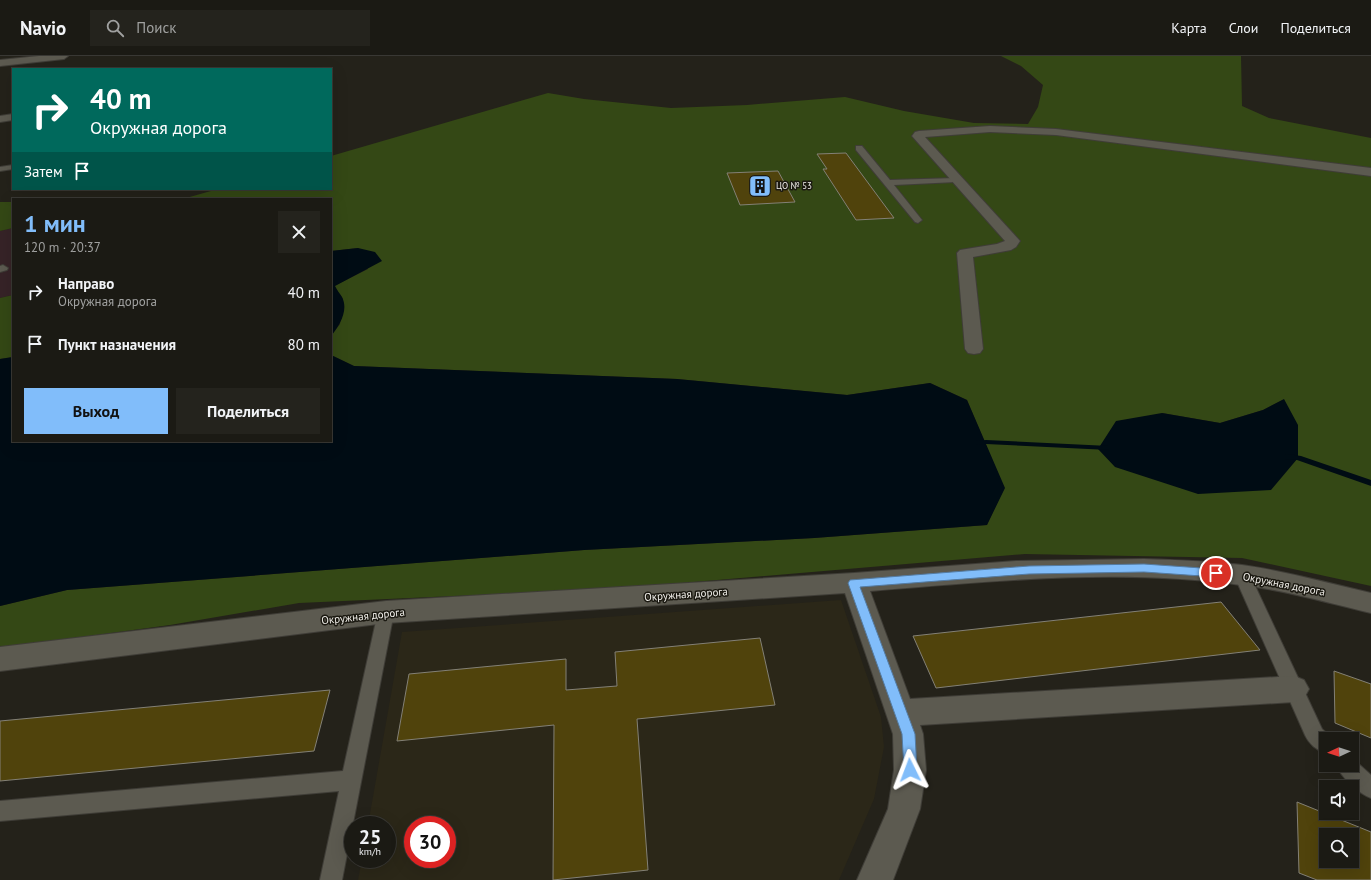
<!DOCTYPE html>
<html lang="ru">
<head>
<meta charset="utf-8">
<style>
  :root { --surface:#1b1a14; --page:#24231d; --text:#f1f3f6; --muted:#a0a1a0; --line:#393834; --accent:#81bdfa }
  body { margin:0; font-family:"PT Sans",sans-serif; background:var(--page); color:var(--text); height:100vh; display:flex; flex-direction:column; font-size:15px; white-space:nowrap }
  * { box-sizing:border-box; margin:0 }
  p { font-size:13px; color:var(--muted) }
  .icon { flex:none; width:22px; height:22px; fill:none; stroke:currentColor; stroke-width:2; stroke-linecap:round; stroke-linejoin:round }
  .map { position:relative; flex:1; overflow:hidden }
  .panel { position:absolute; left:12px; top:142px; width:320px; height:244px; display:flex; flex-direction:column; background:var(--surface); border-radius:0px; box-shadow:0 4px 16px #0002,0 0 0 1px var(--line) }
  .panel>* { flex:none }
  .guide { position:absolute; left:12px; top:12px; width:320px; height:122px; border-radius:0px; box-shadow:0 4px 16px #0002,0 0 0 1px var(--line); background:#00695c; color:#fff; overflow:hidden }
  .needle { width:26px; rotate:266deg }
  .controls { position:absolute; left:1319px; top:676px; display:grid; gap:8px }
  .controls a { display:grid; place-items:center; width:40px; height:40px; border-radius:0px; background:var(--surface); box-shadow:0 4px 16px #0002,0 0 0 1px var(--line); font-size:20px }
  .speed { position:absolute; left:344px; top:760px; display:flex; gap:8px; font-size:20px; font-weight:700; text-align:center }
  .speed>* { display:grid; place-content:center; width:52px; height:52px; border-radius:50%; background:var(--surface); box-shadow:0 4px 16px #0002,0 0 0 1px var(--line); line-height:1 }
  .speed small { font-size:10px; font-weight:400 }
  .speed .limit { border:6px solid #d22; background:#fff; color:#111 }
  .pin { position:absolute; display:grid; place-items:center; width:34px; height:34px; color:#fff; margin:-17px; border:2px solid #fff; border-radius:50%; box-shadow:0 1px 4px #0007 }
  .me { position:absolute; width:44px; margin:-22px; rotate:357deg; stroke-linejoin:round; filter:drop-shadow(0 0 3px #0008) }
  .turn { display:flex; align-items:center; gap:14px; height:84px; padding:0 12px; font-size:18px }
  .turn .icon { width:52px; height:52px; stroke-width:2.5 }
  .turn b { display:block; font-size:28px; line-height:34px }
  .then { display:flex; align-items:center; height:38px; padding:0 12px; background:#0003; gap:8px; font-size:15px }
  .round { display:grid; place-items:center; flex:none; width:42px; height:42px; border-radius:0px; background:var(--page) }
  .summary { display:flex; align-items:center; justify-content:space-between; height:68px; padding:0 12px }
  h1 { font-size:24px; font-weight:800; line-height:30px; color:var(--accent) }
  .primary-button { display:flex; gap:8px; margin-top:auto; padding:8px 12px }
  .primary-button a { flex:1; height:46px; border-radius:0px; background:var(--accent); color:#111; font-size:16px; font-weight:800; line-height:46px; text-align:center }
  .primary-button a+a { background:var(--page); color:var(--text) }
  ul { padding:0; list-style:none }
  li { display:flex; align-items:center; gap:12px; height:52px; padding:0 12px }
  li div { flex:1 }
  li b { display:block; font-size:15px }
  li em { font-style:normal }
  header { display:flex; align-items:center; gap:24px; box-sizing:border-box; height:56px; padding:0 20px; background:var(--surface); border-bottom:1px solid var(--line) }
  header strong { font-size:19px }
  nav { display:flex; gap:22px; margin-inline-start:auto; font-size:14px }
  .search { width:280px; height:36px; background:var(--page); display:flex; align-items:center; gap:10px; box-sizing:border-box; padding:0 14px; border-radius:0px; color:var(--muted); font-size:15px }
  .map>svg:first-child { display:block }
  .built { fill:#2b2718; fill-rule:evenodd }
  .industrial { fill:#362327 }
  .green { fill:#344815; fill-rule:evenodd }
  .water { fill:#000c14 }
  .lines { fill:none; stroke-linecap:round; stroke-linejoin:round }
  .stream { fill:#000c14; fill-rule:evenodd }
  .building { fill:#50430c; stroke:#838076; fill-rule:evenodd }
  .service-casing { stroke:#3f3d37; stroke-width:2 }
  .minor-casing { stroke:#3f3d37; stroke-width:2 }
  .service { fill:#5c5a50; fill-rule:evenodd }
  .minor { fill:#5c5a50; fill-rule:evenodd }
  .route { fill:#81bdfa; stroke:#547ba2 }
  .labels { text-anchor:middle; stroke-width:3; stroke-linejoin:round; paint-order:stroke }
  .far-poi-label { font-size:9px; fill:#f1efea; stroke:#1b1911; text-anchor:start }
  .street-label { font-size:11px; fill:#f1efea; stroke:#1b1911 }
</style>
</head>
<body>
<header>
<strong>Navio</strong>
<div class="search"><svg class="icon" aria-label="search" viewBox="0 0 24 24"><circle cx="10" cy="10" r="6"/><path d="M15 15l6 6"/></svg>Поиск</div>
<nav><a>Карта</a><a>Слои</a><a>Поделиться</a></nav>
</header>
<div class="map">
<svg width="1371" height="824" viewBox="0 0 1371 824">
  <rect width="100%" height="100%" fill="#24221a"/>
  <!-- built -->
  <path class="built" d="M 841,544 L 881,661 L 884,691 L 874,743 L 839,824 L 358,824 L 362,803 L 387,803 L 387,769 L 368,769 L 402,576 ZM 413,769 L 447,769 L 447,803 L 413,803 Z"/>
  <!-- industrial -->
  <path class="industrial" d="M 13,172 L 13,239 L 0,242 L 0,175 Z"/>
  <!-- green -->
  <path class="green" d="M 1001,0 L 1241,0 L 1242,50 L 1269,62 L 1371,82 L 1371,530 L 1242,502 L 1025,498 L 612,533 L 299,547 L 170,569 L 0,592 L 0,550 L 67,534 L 584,494 L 814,482 L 987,469 L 1004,432 L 967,344 L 930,327 L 847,339 L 677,323 L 354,310 L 331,299 L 331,280 L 340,268 L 343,243 L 334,230 L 368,213 L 358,192 L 331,195 L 331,143 L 151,143 L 186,142 L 218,133 L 331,133 L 331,100 L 548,37 L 584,43 L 671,52 L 747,49 L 845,41 L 904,55 L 974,67 L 1028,68 L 1038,51 L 1043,29 L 1021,10 ZM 1283,344 L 1198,438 L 1162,357 L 1220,367 L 1263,354 Z
    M 0,146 L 13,146 L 13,172 L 0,175 Z
    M 13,239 L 13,301 L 0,303 L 0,242 Z"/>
  <!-- water -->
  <path class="water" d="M 358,192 L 375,196 L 382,205 L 335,230 C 337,234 340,238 342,241 C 349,255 339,270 331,280 L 331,195 Z
    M 331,299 L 354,310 L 677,323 L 847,339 L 930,327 L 967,344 L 1005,432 L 987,469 L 814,482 L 584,494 L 67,534 L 0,550 L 0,303 L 13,301 L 13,385 L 331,385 Z
    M 1284,343 L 1298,369 L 1298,402 L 1271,434 L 1198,438 L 1115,411 L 1098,393 L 1116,365 L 1162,357 L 1220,367 L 1263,354 Z"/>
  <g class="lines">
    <!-- stream -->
    <path class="stream" d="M 986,384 L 1109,390 L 1113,392 L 1109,394 L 986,388 L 976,389 L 972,387 L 976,385 Z
      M 1288,398 L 1301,400 L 1371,424 L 1371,430 L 1297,404 L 1285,403 L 1284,401 L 1285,399 Z"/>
  </g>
  <!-- building -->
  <path class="building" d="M 846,97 L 894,162 L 856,164 L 823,113 L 827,113 L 817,98 Z
    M 778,115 L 795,146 L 740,149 L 727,117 Z
    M 1221,546 L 1260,594 L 936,632 L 913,580 Z
    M 760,582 L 775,649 L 637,663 L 648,814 L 553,824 L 554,669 L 397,685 L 409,618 L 566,603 L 566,634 L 617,630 L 615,596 Z
    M 1334,615 L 1371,628 L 1371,682 L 1335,667 Z
    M 330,634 L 314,695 L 0,725 L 0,665 Z
    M 1297,746 L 1371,776 L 1371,824 L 1317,824 L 1299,817 ZM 1326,779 L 1352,779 L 1352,805 L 1326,805 Z"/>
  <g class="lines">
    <!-- service casing -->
    <g class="service-casing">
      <path id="service" d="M 856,90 L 862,90 L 890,124 L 956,122 L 960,124 L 956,126 L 894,129 L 922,164 L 918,167 L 915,166 L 856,94 Z
        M 13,109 L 13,113 L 0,115 L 0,111 Z
        M 3,209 L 8,212 L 7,214 L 0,216 L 0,210 Z
        M 1242,513 L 1248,515 L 1250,519 L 1322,673 L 1333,683 L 1326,683 L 1326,698 C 1317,694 1309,688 1305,679 L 1234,519 L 1236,515 Z
        M 386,549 L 392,551 L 394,556 L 342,824 L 320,824 L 339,735 L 0,765 L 0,745 L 343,715 L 378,556 L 380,551 Z
        M 1352,702 L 1371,719 L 1371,742 C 1358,737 1342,722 1336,709 L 1352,709 Z"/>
    </g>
    <!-- minor casing -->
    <g class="minor-casing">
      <path id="minor" d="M 39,0 L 68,0 L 64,3 L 0,10 L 0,4 Z
        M 13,58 L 13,64 L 0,66 L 0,60 Z
        M 990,70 L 1056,73 L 1371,112 L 1371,120 L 1056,79 L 990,76 L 925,81 L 1020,185 L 1016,191 L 1011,194 L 973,201 L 983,293 L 980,297 L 974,298 L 968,297 L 965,293 L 957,197 L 960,194 L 997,188 L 1005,185 L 912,80 L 915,76 L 919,75 Z
        M 1144,503 C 1177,504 1210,505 1242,509 C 1285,515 1328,527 1371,537 L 1371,557 C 1328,547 1285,534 1241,529 C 1118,512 993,525 870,535 L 910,643 L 1294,620 L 1304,624 L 1309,633 L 1304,642 L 1294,646 L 920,669 L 923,678 L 926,714 L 920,753 L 893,824 L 857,824 L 888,753 L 894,714 L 893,678 L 845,537 L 386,567 L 0,615 L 0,591 L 386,545 L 854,517 L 1016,505 Z"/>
    </g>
    <!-- service -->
    <use href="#service" class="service"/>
    <!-- minor -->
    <use href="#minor" class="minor"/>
  </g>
  <!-- route -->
  <path class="route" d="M 1144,508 L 1216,513 L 1220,514 L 1222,517 L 1220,519 L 1216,521 L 1144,516 L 1029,518 L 860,531 L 915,678 L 917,714 L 915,718 L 910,720 L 906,718 L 904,714 L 902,678 L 848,527 L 850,524 L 1029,510 Z"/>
  <!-- icons -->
  <defs>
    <g id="building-square" transform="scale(1.15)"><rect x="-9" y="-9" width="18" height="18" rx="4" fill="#81bdfa" stroke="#1b1911"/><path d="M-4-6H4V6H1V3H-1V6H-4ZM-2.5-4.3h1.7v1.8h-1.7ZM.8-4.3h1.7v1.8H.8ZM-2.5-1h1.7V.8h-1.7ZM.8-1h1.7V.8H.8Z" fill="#111"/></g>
  </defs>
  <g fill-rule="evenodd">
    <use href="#building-square" x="760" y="130"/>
  </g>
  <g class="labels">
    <!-- far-poi labels -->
    <g class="far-poi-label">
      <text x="776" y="133">ЦО № 53</text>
    </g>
    <!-- street labels -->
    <g class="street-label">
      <text transform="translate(1284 528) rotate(11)" y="4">Окружная дорога</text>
      <text transform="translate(686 538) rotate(-4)" y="4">Окружная дорога</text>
      <text transform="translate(363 560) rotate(-6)" y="4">Окружная дорога</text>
    </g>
  </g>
</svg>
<div class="controls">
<a><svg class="needle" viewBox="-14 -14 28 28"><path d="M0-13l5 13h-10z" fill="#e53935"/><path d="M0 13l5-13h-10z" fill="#a0a1a0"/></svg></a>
<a><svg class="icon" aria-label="sound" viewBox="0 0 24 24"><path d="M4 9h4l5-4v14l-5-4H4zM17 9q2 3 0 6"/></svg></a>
<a><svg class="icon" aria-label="search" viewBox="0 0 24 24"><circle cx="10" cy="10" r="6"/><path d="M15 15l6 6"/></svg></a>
</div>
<div class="speed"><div>25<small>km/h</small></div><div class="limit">30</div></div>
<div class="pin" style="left:1216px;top:517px;background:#d93025"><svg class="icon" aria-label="arrive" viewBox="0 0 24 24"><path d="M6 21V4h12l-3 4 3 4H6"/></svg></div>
<svg class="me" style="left:910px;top:714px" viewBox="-20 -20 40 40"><path d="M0-17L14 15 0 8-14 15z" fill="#81bdfa" stroke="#fff" stroke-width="4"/></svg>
<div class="guide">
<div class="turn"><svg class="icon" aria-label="right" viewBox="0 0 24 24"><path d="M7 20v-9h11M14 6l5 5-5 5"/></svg><div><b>40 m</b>Окружная дорога</div></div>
<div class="then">Затем<svg class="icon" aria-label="arrive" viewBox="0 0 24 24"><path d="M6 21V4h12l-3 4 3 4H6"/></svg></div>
</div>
<section class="panel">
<div class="summary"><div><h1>1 мин</h1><p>120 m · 20:37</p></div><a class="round"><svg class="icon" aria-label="close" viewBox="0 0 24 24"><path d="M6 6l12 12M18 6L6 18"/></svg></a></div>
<ul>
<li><svg class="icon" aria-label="right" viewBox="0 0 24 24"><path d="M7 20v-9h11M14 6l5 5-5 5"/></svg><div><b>Направо</b><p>Окружная дорога</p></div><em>40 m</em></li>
<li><svg class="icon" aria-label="arrive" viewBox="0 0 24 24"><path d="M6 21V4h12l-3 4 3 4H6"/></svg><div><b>Пункт назначения</b></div><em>80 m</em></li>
</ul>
<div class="primary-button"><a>Выход</a><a>Поделиться</a></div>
</section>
</div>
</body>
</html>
